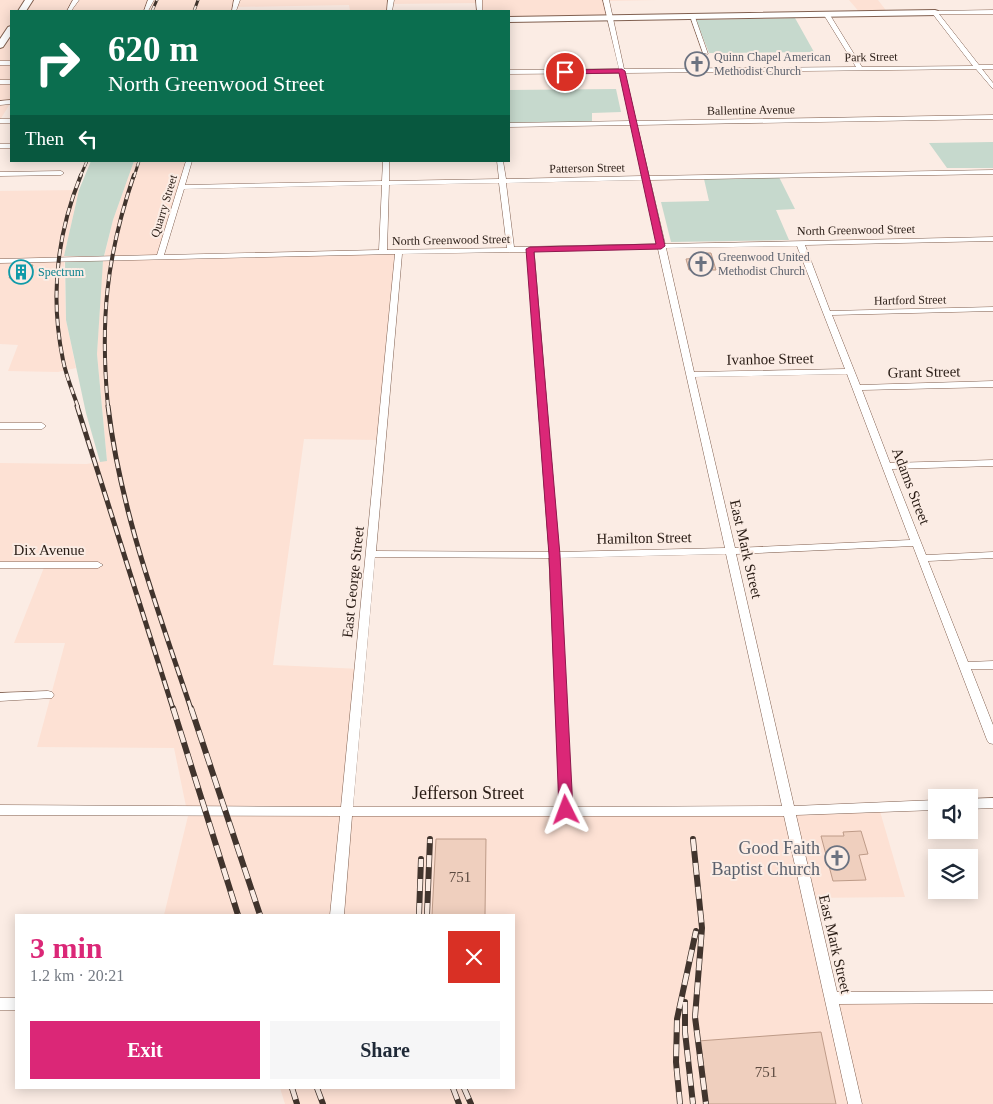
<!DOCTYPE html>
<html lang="en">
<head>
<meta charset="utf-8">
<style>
  :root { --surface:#fff; --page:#f6f6f7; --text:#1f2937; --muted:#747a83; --accent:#db2777 }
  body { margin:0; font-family:Georgia,serif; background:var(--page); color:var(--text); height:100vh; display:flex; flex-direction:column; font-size:19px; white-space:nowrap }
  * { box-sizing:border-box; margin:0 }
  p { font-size:16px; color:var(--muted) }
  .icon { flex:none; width:28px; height:28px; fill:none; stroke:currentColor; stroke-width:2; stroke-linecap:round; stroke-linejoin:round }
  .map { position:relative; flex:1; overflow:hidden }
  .details { position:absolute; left:15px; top:914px; width:500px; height:175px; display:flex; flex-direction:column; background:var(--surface); border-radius:0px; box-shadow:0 2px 12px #0003 }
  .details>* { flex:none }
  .guide { position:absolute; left:10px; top:10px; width:500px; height:152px; border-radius:0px; box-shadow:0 2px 12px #0003; background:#0b6e4f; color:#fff; overflow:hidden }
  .fabs { position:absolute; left:928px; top:789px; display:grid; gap:10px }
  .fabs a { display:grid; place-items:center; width:50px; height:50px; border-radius:0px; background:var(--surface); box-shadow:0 2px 12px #0003; font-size:25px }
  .pin { position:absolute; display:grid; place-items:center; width:42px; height:42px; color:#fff; margin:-21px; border:2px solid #fff; border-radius:50%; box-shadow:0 1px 5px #0007 }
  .me { position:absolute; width:55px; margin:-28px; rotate:357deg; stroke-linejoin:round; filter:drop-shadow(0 0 4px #0008) }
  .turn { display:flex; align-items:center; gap:18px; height:105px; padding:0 15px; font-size:22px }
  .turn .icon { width:65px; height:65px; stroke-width:2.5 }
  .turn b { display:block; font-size:35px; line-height:42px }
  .then { display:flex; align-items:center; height:48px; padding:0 15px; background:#0003; gap:10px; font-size:19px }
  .round { display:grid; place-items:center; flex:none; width:52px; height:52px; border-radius:0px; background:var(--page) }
  .overview { display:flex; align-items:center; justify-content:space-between; height:85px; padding:0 15px }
  h1 { font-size:30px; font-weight:600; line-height:38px; color:var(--accent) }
  .primary-button { display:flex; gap:10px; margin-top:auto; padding:10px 15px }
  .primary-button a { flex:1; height:58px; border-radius:0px; background:var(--accent); color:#fff; font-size:20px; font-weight:600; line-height:58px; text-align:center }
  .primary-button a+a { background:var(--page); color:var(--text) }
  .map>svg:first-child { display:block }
  .built { fill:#fde1d4 }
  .green { fill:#c6d9cd }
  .building { fill:#efcfbe; stroke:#be9b88 }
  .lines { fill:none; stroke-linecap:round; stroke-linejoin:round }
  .minor-casing { stroke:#816050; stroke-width:1 }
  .primary-casing { stroke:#816050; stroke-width:2 }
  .minor { fill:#fff; fill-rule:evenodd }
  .primary { fill:#fff; fill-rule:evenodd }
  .rail-far3-casing { stroke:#41342d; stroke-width:3 }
  .rail-far2-casing { stroke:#41342d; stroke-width:4 }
  .rail-far1-casing { stroke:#41342d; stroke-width:5 }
  .rail-casing { stroke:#41342d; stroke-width:6 }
  .rail-far3 { stroke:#fbece4; stroke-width:2; stroke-dasharray:5.5; stroke-linecap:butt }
  .rail-far2 { stroke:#fbece4; stroke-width:2.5; stroke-dasharray:7; stroke-linecap:butt }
  .rail-far1 { stroke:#fbece4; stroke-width:3; stroke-dasharray:9; stroke-linecap:butt }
  .rail { stroke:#fbece4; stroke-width:4.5; stroke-dasharray:12; stroke-linecap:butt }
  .route { fill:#db2777; stroke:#8e194d }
  .labels { text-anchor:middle; stroke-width:4; stroke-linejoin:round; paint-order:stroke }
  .far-worship-label { font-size:12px; fill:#5b616d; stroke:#fbece4; text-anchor:start }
  .far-street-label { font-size:12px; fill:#291c15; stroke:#fbece4 }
  .far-culture-label { font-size:12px; fill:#0d838f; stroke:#fbece4; text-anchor:start }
  .street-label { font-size:15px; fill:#291c15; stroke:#fbece4 }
  .near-number-label { font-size:15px; fill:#5a493f }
  .near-street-label { font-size:18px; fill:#291c15; stroke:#fbece4 }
  .near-worship-label { font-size:18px; fill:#5b616d; stroke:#fbece4; text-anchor:end }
</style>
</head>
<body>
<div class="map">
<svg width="993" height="1104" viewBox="0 0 993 1104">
  <rect width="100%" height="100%" fill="#fbece4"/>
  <!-- built -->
  <path class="built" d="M 0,0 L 657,0 L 607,1 L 609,18 L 509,20 L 509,11 L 480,11 L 478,3 L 390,4 L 390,11 L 350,11 L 349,5 L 234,7 L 232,11 L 11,11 L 11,102 L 0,120 Z
    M 849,0 L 878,0 L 888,13 L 861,14 Z
    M 134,161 L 186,161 L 159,257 L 401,252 L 383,440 L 304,439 L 273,665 L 361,669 L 348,811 L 879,808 L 905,897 L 808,898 L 826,995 L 990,995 L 993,1003 L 993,1104 L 285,1104 L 280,1088 L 514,1088 L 514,915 L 164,915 L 188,816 L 174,748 L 37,747 L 65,643 L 14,643 L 45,565 L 0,564 L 0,463 L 87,464 L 107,460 L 97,354 L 102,266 L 113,220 Z
    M 79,190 L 64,256 L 66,320 L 76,368 L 58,372 L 8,371 L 18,345 L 0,344 L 0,191 Z"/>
  <!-- green -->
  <path class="green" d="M 795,18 L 814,52 L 709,53 L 696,20 Z
    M 616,89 L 621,112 L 592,113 L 592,123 L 509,124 L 509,90 Z
    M 993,142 L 993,168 L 947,168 L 929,143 Z
    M 91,161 L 134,161 L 113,220 L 104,256 L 64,256 L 79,190 Z
    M 779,177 L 795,209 L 776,210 L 789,240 L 671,242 L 661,202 L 709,201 L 704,179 Z
    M 65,261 L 103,261 L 97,354 L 107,461 L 100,462 L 86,413 L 66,320 Z"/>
  <!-- building -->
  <path class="building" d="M 696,253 L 711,253 L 716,270 L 689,270 L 686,259 L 697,258 Z
    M 15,265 L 33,265 L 27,278 L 9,278 Z
    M 861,831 L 868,854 L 859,855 L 866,880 L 833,881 L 821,836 L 844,836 L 843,832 Z
    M 436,839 L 486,839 L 485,915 L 432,915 Z
    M 821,1032 L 836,1104 L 706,1104 L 698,1041 Z"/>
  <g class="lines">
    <!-- minor casing -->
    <g class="minor-casing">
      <path id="minor" d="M 73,0 L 79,0 L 71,11 L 67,11 Z
        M 148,0 L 154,0 L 148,11 L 144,11 Z
        M 234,0 L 240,0 L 236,11 L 232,11 Z
        M 388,0 L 394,0 L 392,11 L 387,11 Z
        M 476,0 L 482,0 L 482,11 L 477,11 Z
        M 603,0 L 609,0 L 624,69 L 856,67 L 824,15 L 827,13 L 830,15 L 862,67 L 973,66 L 932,13 L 935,11 L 993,10 L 993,14 L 939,14 L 979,65 L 993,65 L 993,69 L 982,69 L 993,83 L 993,89 L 976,69 L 625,73 L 636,121 L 993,115 L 993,119 L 637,125 L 649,176 L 993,170 L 993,174 L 650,180 L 665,244 L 993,237 L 993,241 L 805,245 L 830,311 L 993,307 L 993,311 L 832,315 L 860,385 L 993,381 L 993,387 L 862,390 L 890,463 L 993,460 L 993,466 L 892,469 L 926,555 L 993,552 L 993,558 L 928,561 L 968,662 L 993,661 L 993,669 L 971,669 L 993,725 L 993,744 L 989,743 L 987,740 L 913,546 L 736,554 L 794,806 L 936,800 L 936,810 L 796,815 L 837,992 L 993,991 L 993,1003 L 839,1004 L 862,1104 L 848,1104 L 784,816 L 352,816 L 344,915 L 330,915 L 340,816 L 0,815 L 0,805 L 341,807 L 395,254 L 0,263 L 0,259 L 157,255 L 186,161 L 192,161 L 185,185 L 382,181 L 383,161 L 389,161 L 389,181 L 499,179 L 497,161 L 503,161 L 506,179 L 642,176 L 631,125 L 509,127 L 509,123 L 630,121 L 620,73 L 509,74 L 509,70 L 619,69 ZM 643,180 L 657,244 L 514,247 L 506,183 ZM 499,183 L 507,248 L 387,250 L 389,185 ZM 382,185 L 379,250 L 164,255 L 184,189 ZM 797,246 L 845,369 L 694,372 L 666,248 ZM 658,249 L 725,548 L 559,552 L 534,251 ZM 510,252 L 527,252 L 549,552 L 376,551 L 402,254 ZM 847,374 L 910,540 L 735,548 L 695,377 ZM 726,554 L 782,806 L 572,807 L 559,558 ZM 375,557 L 549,558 L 560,807 L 353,807 Z
        M 690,16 L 695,17 L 708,54 L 703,53 Z
        M 0,61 L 11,61 L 11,65 L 0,65 Z
        M 0,80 L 11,80 L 11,84 L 0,84 Z
        M 11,100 L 11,104 L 0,105 L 0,101 Z
        M 0,119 L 11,119 L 11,123 L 0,123 Z
        M 0,144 L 11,144 L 11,148 L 0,148 Z
        M 0,172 L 61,171 L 64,173 L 61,175 L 0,176 Z
        M 0,423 L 42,423 L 46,426 L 42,429 L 0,429 Z
        M 0,562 L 98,562 L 103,565 L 98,568 L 0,568 Z
        M 48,691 L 52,692 L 54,695 L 52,698 L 0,701 L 0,693 Z
        M 993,798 L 993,808 L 969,809 L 969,799 Z
        M 0,998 L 16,998 L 16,1010 L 0,1010 Z"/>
    </g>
    <!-- primary casing -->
    <g class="primary-casing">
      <path id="primary" d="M 25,0 L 33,0 L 26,11 L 18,11 Z
        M 935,10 L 938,11 L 938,15 L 509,22 L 509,17 Z
        M 11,26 L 11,35 L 3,47 L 0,48 L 0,39 L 8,27 Z"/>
    </g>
    <!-- minor -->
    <use href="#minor" class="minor"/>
    <!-- primary -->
    <use href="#primary" class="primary"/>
    <!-- rail-far3 casing -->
    <g class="rail-far3-casing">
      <path id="rail-far3" d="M 152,11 L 157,0
        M 194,11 L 198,0
        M 80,177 L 87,161
        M 134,177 L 139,161"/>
    </g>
    <!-- rail-far2 casing -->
    <g class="rail-far2-casing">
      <path id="rail-far2" d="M 78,407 C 73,392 66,376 63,360 C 50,297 57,234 81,175
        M 108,407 C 100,322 106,257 134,175"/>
    </g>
    <!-- rail-far1 casing -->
    <g class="rail-far1-casing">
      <path id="rail-far1" d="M 77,406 L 173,709
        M 108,406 C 120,510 158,610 191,709"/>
    </g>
    <!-- rail casing -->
    <g class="rail-casing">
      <path id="rail" d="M 173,708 L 238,915
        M 191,708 L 260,915
        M 693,839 L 702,928 L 695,1017 L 706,1104
        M 419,915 L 421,859
        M 427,915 L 430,839
        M 685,1002 L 685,1032 L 693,1104
        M 292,1088 L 297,1104
        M 317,1088 L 323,1104
        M 453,1088 L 459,1104
        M 464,1088 L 471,1104
        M 680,1104 L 676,1062 L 677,1019 L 696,931"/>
    </g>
    <!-- rail-far3 -->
    <use href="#rail-far3" class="rail-far3"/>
    <!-- rail-far2 -->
    <use href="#rail-far2" class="rail-far2"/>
    <!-- rail-far1 -->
    <use href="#rail-far1" class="rail-far1"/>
    <!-- rail -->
    <use href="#rail" class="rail"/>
  </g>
  <!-- route -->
  <path class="route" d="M 622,69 L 625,71 L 665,246 L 661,249 L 534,252 L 560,555 L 573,810 L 571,814 L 566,816 L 561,814 L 559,810 L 549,555 L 526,249 L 530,247 L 656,244 L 619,73 L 565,74 L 562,72 L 565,70 Z"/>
  <!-- icons -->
  <defs>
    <g id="church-ring" transform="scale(1.25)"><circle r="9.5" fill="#fbece4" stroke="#6b7280" stroke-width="1.5"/><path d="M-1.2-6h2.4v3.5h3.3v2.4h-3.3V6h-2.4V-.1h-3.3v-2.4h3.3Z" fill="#6b7280"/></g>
    <g id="building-ring" transform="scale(1.25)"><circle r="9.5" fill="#fbece4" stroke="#0f9aa8" stroke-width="1.5"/><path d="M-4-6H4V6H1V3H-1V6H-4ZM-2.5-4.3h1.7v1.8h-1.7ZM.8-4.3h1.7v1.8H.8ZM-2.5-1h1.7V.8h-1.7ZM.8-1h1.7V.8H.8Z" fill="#0f9aa8"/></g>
  </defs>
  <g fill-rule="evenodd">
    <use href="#church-ring" x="697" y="64"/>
    <use href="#church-ring" x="701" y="264"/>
    <use href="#building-ring" x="21" y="272"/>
    <use href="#church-ring" x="837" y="858"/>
  </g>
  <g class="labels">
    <!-- far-worship labels -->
    <g class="far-worship-label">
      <text x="714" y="61">Quinn Chapel American<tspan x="714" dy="14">Methodist Church</tspan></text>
      <text x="718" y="261">Greenwood United<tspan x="718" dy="14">Methodist Church</tspan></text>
    </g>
    <!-- far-street labels -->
    <g class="far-street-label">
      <text transform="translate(871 57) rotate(-1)" y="4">Park Street</text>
      <text transform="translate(751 110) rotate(-1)" y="4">Ballentine Avenue</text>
      <text transform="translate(587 168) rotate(-1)" y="4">Patterson Street</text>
      <text transform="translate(164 206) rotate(-73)" y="4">Quarry Street</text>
      <text transform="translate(856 230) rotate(-1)" y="4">North Greenwood Street</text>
      <text transform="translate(451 240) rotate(-1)" y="4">North Greenwood Street</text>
      <text transform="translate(910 300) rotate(-1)" y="4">Hartford Street</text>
    </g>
    <!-- far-culture labels -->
    <g class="far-culture-label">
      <text x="38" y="276">Spectrum</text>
    </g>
    <!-- street labels -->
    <g class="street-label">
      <text transform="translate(770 359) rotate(-1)" y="5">Ivanhoe Street</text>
      <text transform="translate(924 372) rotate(-1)" y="5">Grant Street</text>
      <text transform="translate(911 486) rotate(69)" y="5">Adams Street</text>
      <text transform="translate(644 538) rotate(-1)" y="5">Hamilton Street</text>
      <text transform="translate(746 549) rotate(77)" y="5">East Mark Street</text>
      <text x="49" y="555">Dix Avenue</text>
      <text transform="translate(353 582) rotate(-84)" y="5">East George Street</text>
      <text transform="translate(835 944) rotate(77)" y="5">East Mark Street</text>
    </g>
    <!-- near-number labels -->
    <g class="near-number-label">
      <text x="460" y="882">751</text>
      <text x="766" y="1077">751</text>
    </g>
    <!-- near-street labels -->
    <g class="near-street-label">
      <text x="468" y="799">Jefferson Street</text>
    </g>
    <!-- near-worship labels -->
    <g class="near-worship-label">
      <text x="820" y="854">Good Faith<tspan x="820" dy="21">Baptist Church</tspan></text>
    </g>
  </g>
</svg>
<div class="fabs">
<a><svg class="icon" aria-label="sound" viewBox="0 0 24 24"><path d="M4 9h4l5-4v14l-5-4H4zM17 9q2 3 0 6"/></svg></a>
<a><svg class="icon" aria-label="layers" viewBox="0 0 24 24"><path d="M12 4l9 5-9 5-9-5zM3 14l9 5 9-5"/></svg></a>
</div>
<div class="pin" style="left:565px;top:72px;background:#d93025"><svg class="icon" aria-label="arrive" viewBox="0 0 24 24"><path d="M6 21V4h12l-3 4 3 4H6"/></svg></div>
<svg class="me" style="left:566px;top:810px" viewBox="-20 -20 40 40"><path d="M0-17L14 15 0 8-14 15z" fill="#db2777" stroke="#fff" stroke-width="4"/></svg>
<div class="guide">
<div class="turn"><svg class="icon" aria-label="right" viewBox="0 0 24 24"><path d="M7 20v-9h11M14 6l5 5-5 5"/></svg><div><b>620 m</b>North Greenwood Street</div></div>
<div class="then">Then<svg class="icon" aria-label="left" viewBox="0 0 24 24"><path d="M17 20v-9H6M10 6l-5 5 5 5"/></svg></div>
</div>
<section class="details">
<div class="overview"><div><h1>3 min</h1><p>1.2 km · 20:21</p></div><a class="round" style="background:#d93025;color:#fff"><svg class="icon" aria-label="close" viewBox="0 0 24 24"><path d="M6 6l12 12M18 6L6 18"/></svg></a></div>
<div class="primary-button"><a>Exit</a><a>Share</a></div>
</section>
</div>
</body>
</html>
